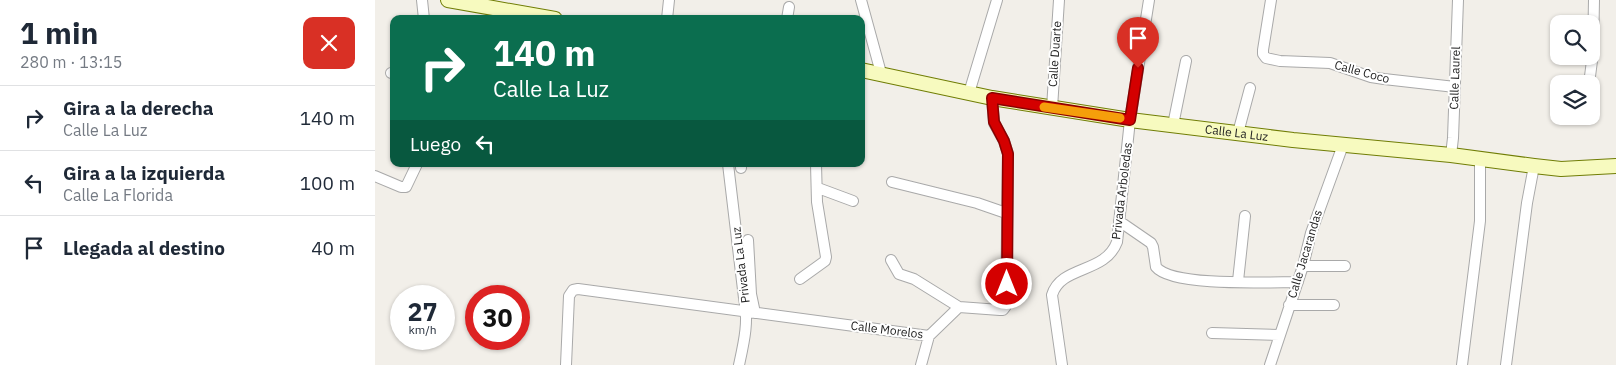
<!DOCTYPE html>
<html lang="es">
<head>
<meta charset="utf-8">
<style>
  :root { --surface:#fff; --page:#f2f2f3; --text:#1f2937; --muted:#747a83; --line:#e0e1e3 }
  body { margin:0; font-family:"IBM Plex Sans",sans-serif; background:var(--page); color:var(--text); height:100vh; display:flex; flex-direction:column; font-size:19px; white-space:nowrap }
  * { box-sizing:border-box; margin:0 }
  p { font-size:16px; color:var(--muted) }
  .icon { flex:none; width:28px; height:28px; fill:none; stroke:currentColor; stroke-width:2; stroke-linecap:round; stroke-linejoin:round }
  .map { position:relative; flex:1; overflow:hidden }
  .drawer { display:flex; flex-direction:column; background:var(--surface); width:375px }
  .drawer>* { flex:none }
  .guide { position:absolute; left:15px; top:15px; width:475px; height:152px; border-radius:10px; box-shadow:0 1px 4px #0004; background:#0b6e4f; color:#fff; overflow:hidden }
  .tools { position:absolute; left:1175px; top:15px; display:grid; gap:10px }
  .tools a { display:grid; place-items:center; width:50px; height:50px; border-radius:10px; background:var(--surface); box-shadow:0 1px 4px #0004; font-size:25px }
  .speed { position:absolute; left:15px; top:285px; display:flex; gap:10px; font-size:25px; font-weight:700; text-align:center }
  .speed>* { display:grid; place-content:center; width:65px; height:65px; border-radius:50%; background:var(--surface); box-shadow:0 1px 4px #0004; line-height:1 }
  .speed small { font-size:12px; font-weight:400 }
  .speed .limit { border:8px solid #d22; background:#fff; color:#111 }
  .pin { position:absolute; display:grid; place-items:center; width:42px; height:42px; color:#fff; margin:-51px -21px; border-radius:50% 50% 50% 0; rotate:-45deg; box-shadow:0 0 5px #0007 }
  .pin .icon { rotate:45deg }
  .me { position:absolute; width:55px; margin:-28px; rotate:0deg; stroke-linejoin:round; filter:drop-shadow(0 0 4px #0008) }
  .turn { display:flex; align-items:center; gap:18px; height:105px; padding:0 20px; font-size:22px }
  .turn .icon { width:65px; height:65px; stroke-width:2.5 }
  .turn b { display:block; font-size:35px; line-height:42px }
  .then { display:flex; align-items:center; height:48px; padding:0 20px; background:#0003; gap:10px; font-size:19px }
  .round { display:grid; place-items:center; flex:none; width:52px; height:52px; border-radius:10px; background:var(--page) }
  .head { display:flex; align-items:center; justify-content:space-between; height:85px; padding:0 20px }
  h1 { font-size:30px; font-weight:700; line-height:38px }
  ul { padding:0; list-style:none }
  li { display:flex; align-items:center; gap:15px; height:65px; padding:0 20px; border-top:1px solid var(--line) }
  li div { flex:1 }
  li b { display:block; font-size:19px }
  li em { font-style:normal }
  main { display:flex; flex:1; min-height:0 }
  .map>svg:first-child { display:block }
  .lines { fill:none; stroke-linecap:round; stroke-linejoin:round }
  .street-casing { stroke:#a9a9a9; stroke-width:12 }
  .secondary-casing { stroke:#707d05; stroke-width:16 }
  .street { stroke:#fff; stroke-width:10 }
  .secondary { stroke:#f7fabf; stroke-width:14 }
  .route-casing { stroke:#8a0000; stroke-width:12 }
  .route { stroke:#d40000; stroke-width:9 }
  .slow { stroke:#f59e0b; stroke-width:9 }
  .labels { text-anchor:middle; stroke-width:4; stroke-linejoin:round; paint-order:stroke }
  .street-label { font-size:12px; fill:#222; stroke:#fff }
</style>
</head>
<body>
<main>
<section class="drawer">
<div class="head"><div><h1>1 min</h1><p>280 m · 13:15</p></div><a class="round" style="background:#d93025;color:#fff"><svg class="icon" aria-label="close" viewBox="0 0 24 24"><path d="M6 6l12 12M18 6L6 18"/></svg></a></div>
<ul>
<li><svg class="icon" aria-label="right" viewBox="0 0 24 24"><path d="M7 20v-9h11M14 6l5 5-5 5"/></svg><div><b>Gira a la derecha</b><p>Calle La Luz</p></div><em>140 m</em></li>
<li><svg class="icon" aria-label="left" viewBox="0 0 24 24"><path d="M17 20v-9H6M10 6l-5 5 5 5"/></svg><div><b>Gira a la izquierda</b><p>Calle La Florida</p></div><em>100 m</em></li>
<li><svg class="icon" aria-label="arrive" viewBox="0 0 24 24"><path d="M6 21V4h12l-3 4 3 4H6"/></svg><div><b>Llegada al destino</b></div><em>40 m</em></li>
</ul>
</section>
<div class="map">
<svg width="1241" height="365" viewBox="0 0 1241 365">
  <rect width="100%" height="100%" fill="#f2efe9"/>
  <g class="lines">
    <!-- street casing -->
    <g class="street-casing">
      <path id="street" d="M 47,0 L 49,19
        M 486,0 L 506,73
        M 896,0 L 888,50 L 888,54 L 891,58 L 905,61 L 955,63 L 996,77 L 1009,79 L 1080,87
        M 292,19 L 294,0
        M 412,19 L 414,7
        M 16,73 L 19,73
        M 1214,84 L 1218,53 L 1219,0
        M 594,93 L 622,0
        M 677,108 L 684,0
        M 798,125 L 811,61
        M 863,133 L 875,88
        M 1076,155 L 1078,138 L 1083,0
        M 353,164 L 369,298 C 374,321 369,342 364,365
        M 366,164 L 366,168
        M 0,176 L 26,187 L 31,187 L 42,164
        M 517,182 L 602,203 L 631,213
        M 443,188 L 478,201
        M 744,221 L 776,243 L 778,247 L 781,267 C 797,287 895,282 923,282
        M 373,240 L 376,294 L 380,313
        M 516,260 L 524,274 L 539,279 L 584,307
        M 928,266 L 970,266
        M 425,279 L 450,261 L 451,257 L 442,202 L 441,164
        M 863,281 L 870,216
        M 914,305 L 959,305
        M 837,333 L 904,335
        M 554,336 L 584,307 L 625,310 L 628,310 L 631,306 L 633,154 L 629,141 L 619,123 L 617,98
        M 191,365 L 194,296 L 198,290 L 203,289 L 554,336
        M 546,365 L 554,336
        M 687,365 L 677,295 C 686,265 730,274 742,242 L 755,120 L 774,0
        M 895,365 L 928,266 L 936,233 L 968,145
        M 1087,365 L 1105,221 L 1105,159
        M 1131,365 L 1152,203 L 1159,166"/>
    </g>
    <!-- secondary casing -->
    <g class="secondary-casing">
      <g id="secondary">
        <path d="M 73,0 L 180,19"/>
        <path id="s1" d="M 486,70 L 617,98 L 755,120 L 918,140 L 1076,155 L 1159,166 L 1186,169 L 1241,166"/>
      </g>
    </g>
    <!-- street -->
    <use href="#street" class="street"/>
    <!-- secondary -->
    <use href="#secondary" class="secondary"/>
  </g>
  <g class="lines">
    <!-- route casing -->
    <g class="route-casing">
      <path id="route" d="M 632,284 L 633,154 L 629,141 L 619,122 L 617,98 L 755,120 L 763,68"/>
    </g>
    <!-- route -->
    <use href="#route" class="route"/>
    <!-- slow -->
    <path class="slow" d="M 669,107 L 745,118"/>
  </g>
  <g class="labels">
    <!-- street labels -->
    <g class="street-label">
      <text transform="translate(680 54) rotate(-86)" y="4">Calle Duarte</text>
      <text transform="translate(987 72) rotate(15)" y="4">Calle Coco</text>
      <text transform="translate(1080 78) rotate(-88)" y="4">Calle Laurel</text>
      <text dy="4" stroke="none"><textPath href="#s1" startOffset="381">Calle La Luz</textPath></text>
      <text transform="translate(747 191) rotate(-83)" y="4">Privada Arboledas</text>
      <text transform="translate(930 254) rotate(-73)" y="4">Calle Jacarandas</text>
      <text transform="translate(366 265) rotate(-97)" y="4">Privada La Luz</text>
      <text transform="translate(512 330) rotate(7)" y="4">Calle Morelos</text>
    </g>
  </g>
</svg>
<div class="tools">
<a><svg class="icon" aria-label="search" viewBox="0 0 24 24"><circle cx="10" cy="10" r="6"/><path d="M15 15l6 6"/></svg></a>
<a><svg class="icon" aria-label="layers" viewBox="0 0 24 24"><path d="M12 4l9 5-9 5-9-5zM3 14l9 5 9-5"/></svg></a>
</div>
<div class="speed"><div>27<small>km/h</small></div><div class="limit">30</div></div>
<div class="pin" style="left:763px;top:68px;background:#d93025"><svg class="icon" aria-label="arrive" viewBox="0 0 24 24"><path d="M6 21V4h12l-3 4 3 4H6"/></svg></div>
<svg class="me" style="left:632px;top:284px" viewBox="-20 -20 40 40"><circle r="17" fill="#d40000" stroke="#fff" stroke-width="3"/><path d="M0-11L8 9 0 5-8 9z" fill="#fff"/></svg>
<div class="guide">
<div class="turn"><svg class="icon" aria-label="right" viewBox="0 0 24 24"><path d="M7 20v-9h11M14 6l5 5-5 5"/></svg><div><b>140 m</b>Calle La Luz</div></div>
<div class="then">Luego<svg class="icon" aria-label="left" viewBox="0 0 24 24"><path d="M17 20v-9H6M10 6l-5 5 5 5"/></svg></div>
</div>
</div>
</main>
</body>
</html>
